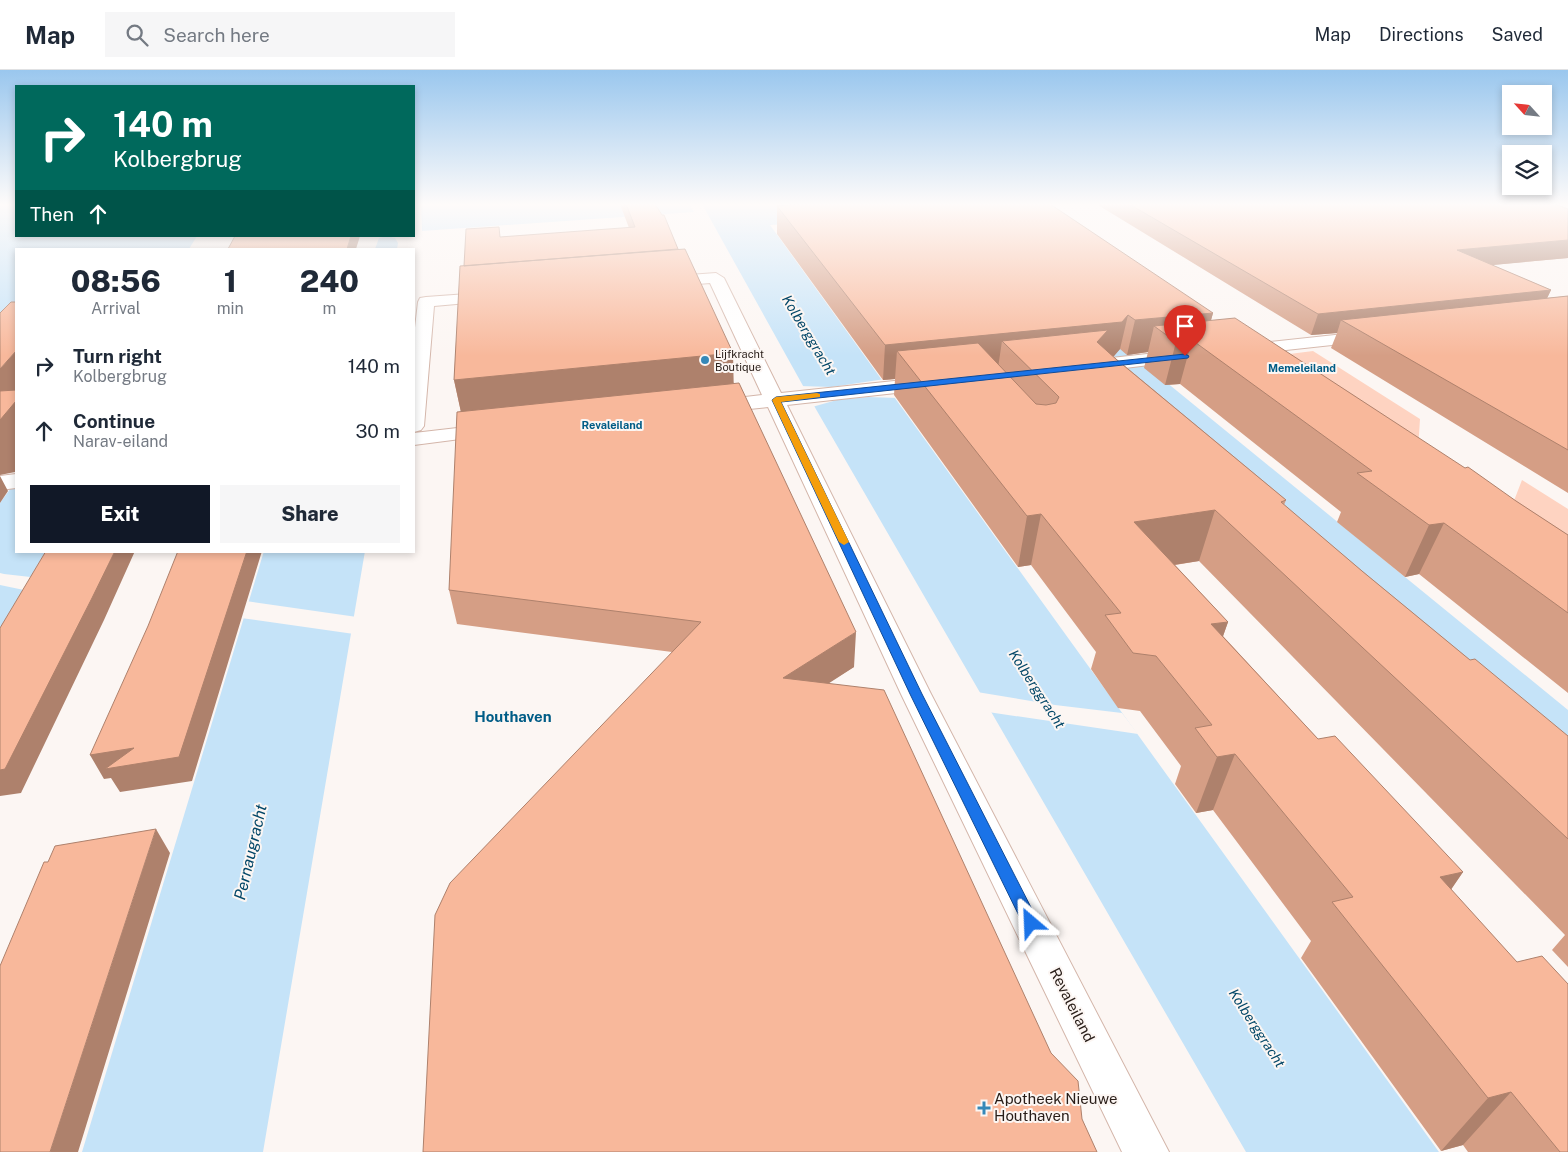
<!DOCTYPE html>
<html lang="en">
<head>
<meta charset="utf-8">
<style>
  :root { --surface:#fff; --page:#f6f6f7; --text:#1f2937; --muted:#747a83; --line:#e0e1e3; --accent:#111827 }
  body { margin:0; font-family:"Public Sans",sans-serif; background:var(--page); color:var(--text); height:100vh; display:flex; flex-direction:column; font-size:19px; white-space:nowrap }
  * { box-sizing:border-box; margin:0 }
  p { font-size:16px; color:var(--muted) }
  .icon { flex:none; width:28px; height:28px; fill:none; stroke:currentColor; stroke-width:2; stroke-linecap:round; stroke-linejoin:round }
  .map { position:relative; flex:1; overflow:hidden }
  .sheet { position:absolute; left:15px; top:178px; width:400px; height:305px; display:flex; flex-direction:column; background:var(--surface); border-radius:0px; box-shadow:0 2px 8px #0003 }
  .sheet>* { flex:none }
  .top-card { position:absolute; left:15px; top:15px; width:400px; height:152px; border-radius:0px; box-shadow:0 2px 8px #0003; background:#00695c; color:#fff; overflow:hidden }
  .needle { width:32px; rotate:297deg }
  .controls { position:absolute; left:1502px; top:15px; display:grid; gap:10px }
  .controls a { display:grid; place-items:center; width:50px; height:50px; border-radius:0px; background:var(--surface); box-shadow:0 2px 8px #0003; font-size:25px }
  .pin { position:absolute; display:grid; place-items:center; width:42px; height:42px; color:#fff; margin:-51px -21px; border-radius:50% 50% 50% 0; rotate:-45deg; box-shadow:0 0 5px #0007 }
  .pin .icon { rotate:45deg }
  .me { position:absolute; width:55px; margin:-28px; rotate:334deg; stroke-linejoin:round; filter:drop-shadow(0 0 4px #0008) }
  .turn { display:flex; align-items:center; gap:18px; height:105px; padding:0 15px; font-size:22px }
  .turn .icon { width:65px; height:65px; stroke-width:2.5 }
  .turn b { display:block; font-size:35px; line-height:42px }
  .then { display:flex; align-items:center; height:48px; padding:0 15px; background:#0003; gap:10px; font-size:19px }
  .eta { display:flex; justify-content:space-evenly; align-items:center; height:85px; text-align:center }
  .eta b { font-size:30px; font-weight:800; line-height:35px }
  .button { display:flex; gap:10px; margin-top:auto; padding:10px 15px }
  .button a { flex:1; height:58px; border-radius:0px; background:var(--accent); color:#fff; font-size:20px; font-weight:800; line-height:58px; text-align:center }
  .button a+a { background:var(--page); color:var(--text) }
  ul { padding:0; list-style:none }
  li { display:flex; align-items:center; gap:15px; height:65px; padding:0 15px }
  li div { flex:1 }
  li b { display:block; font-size:19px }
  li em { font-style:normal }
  header { display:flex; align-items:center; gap:30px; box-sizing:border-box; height:70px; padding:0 25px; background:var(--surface); border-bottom:1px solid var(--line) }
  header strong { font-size:24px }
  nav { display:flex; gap:28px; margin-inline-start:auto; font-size:18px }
  .search { width:350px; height:45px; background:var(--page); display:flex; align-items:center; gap:12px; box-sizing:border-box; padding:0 18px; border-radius:0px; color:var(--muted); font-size:19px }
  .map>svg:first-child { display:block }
  .green { fill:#fed3c1 }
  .water { fill:#c5e3f8 }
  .pier { fill:#fcf6f3 }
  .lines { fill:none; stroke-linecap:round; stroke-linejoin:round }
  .canal { fill:#c5e3f8; fill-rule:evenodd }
  .street-casing { stroke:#d4b6aa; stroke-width:2 }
  .street { fill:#fff; fill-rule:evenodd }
  .wall { fill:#d59e85 }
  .shaded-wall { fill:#ae816c }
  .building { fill:#f8b89b; stroke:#ae816c }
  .route { fill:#1a73e8; stroke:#114b97 }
  .slow { fill:#f59e0b }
  .poi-dot { fill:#3588b8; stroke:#fcf6f3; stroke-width:2 }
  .labels { text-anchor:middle; stroke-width:4; stroke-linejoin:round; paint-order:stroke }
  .far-poi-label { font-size:11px; fill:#281d18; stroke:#fcf6f3; text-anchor:start }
  .far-neighbourhood-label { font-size:11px; font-weight:bold; fill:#005c86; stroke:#fcf6f3 }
  .water-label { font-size:14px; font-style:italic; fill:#034768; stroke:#fcf6f3 }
  .quarter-label { font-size:15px; font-weight:bold; fill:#005c86; stroke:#fcf6f3 }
  .near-street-label { font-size:15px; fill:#281d18; stroke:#fcf6f3 }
  .near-poi-label { font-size:15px; fill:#281d18; stroke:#fcf6f3; text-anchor:start }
  .near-water-label { font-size:16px; font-style:italic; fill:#034768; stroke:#fcf6f3 }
</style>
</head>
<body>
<header>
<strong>Map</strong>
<div class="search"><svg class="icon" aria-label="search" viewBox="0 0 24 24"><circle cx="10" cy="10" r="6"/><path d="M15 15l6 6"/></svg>Search here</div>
<nav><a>Map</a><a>Directions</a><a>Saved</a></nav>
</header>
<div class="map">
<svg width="1568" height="1082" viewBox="0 0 1568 1082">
  <rect width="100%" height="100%" fill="#fcf6f3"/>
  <!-- green -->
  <path class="green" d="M 1313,281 L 1420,349 L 1416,410 L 1243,290 Z
    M 1522,410 L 1568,439 L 1568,516 L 1500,467 Z"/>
  <!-- water -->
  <path class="water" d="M 0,134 L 16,134 L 16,166 L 197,166 L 189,179 L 16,179 L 16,259 L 0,261 Z
    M 421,134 L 689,134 L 694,142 L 422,161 Z
    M 702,134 L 1015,134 L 959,143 L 1568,640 L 1568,756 L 907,146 L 770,155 L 1439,1082 L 1246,1082 L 817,341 Z
    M 16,411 L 16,481 L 70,481 L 0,604 L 0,433 Z
    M 264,481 L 365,481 L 263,1082 L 82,1082 Z"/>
  <!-- pier -->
  <path class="pier" d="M 885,309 L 898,328 L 868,327 L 837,330 L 812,337 L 800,316 L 832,317 Z
    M 0,503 L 4,504 L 57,510 L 48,525 L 0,515 Z
    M 246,531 L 357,547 L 354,564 L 241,548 Z
    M 977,622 L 1055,635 L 1122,643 L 1138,664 L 988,642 Z"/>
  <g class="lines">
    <!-- canal -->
    <path class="canal" d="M 387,166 L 395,168 L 398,173 L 397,179 L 375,179 L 379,168 Z"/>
    <!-- street casing -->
    <g class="street-casing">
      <path id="street" d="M 716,203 L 724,208 L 781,323 L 932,307 L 939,309 L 942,313 L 939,317 L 932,319 L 787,335 L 931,624 L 1169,1082 L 1122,1082 L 901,624 L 768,337 L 711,343 L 704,341 L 701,337 L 704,333 L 711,331 L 762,325 L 710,213 L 662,217 L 654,212 L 662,207 Z
        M 495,222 L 501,224 L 503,227 L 501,230 L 434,236 L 424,356 L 421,360 L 414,362 L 414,266 L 418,232 L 420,228 L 426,227 Z
        M 1372,261 L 1378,262 L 1381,266 L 1378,270 L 1241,285 L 1235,284 L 1232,280 L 1235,276 L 1241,275 Z
        M 1183,280 L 1190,282 L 1192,286 L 1190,290 L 1084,303 L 1077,301 L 1075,297 L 1077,293 L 1084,291 Z
        M 492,354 L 499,356 L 503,360 L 499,364 L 414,375 L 414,363 Z
        M 16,404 L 16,418 L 0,420 L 0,406 Z"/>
    </g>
    <!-- street -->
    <use href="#street" class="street"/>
  </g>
  <!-- wall -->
  <path class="wall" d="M 620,134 L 655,134 L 734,314 L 854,597 L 828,613 L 1051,983 L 672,582 L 457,554 L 449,520 L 461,342 L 454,310 L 464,196 L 501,167 L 629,158 Z
    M 1098,134 L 1555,134 L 1568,139 L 1568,188 L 1492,195 L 1551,220 L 1547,228 L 1568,226 L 1568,423 L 1331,278 L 1337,263 L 1311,265 L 1098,135 Z
    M 777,136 L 1213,243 L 1211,250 L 1516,431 L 1568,465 L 1568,623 L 1419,504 L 1405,507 L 1337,452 L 1341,442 L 1180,314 L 1165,315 L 1144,298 L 1148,282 L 1127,285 L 1120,279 L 1114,286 L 1113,286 L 1286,430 L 1284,435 L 1362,501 L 1470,590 L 1568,666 L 1568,897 L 1552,880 L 1565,865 L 1199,491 L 1175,495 L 1228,552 L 1223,566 L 1318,669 L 1463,802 L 1451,819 L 1568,1082 L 1468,1082 L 1463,1075 L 1441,1081 L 1301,888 L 1311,871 L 1213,740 L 1196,743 L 1175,714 L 1181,696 L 1140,641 L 1118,638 L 1091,599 L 1096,582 L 1031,495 L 1018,497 L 894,325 L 895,309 L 883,310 L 777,164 Z"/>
  <!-- shaded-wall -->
  <path class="shaded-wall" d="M 351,166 L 360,166 L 356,179 L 347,179 Z
    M 1568,170 L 1568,188 L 1449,199 L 1457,180 Z
    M 1551,220 L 1541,241 L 1341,250 L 1337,263 L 1311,265 L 1318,244 Z
    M 1213,243 L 1204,276 L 1192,270 L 1180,314 L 1165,315 L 1176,272 L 1154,256 L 1148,282 L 1127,285 L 1135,250 Z
    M 1128,245 L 1120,279 L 1114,286 L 1103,287 L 1002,271 L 998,298 L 897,281 L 895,309 L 883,310 L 885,275 Z
    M 16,281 L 16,405 L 15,402 L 0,405 L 0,299 Z
    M 733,283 L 734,327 L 464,356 L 454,310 Z
    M 0,406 L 8,421 L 0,433 Z
    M 1215,440 L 1199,491 L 1121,503 L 1134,452 Z
    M 1041,444 L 1031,495 L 1018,497 L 1027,446 Z
    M 1444,453 L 1419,504 L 1405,507 L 1429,455 Z
    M 115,481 L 135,481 L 104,550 L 21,723 L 0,726 L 0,727 L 0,700 Z
    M 247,481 L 262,481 L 192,711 L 120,722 L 111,708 L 104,709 L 90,685 Z
    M 1228,552 L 1209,606 L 1211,554 Z
    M 856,562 L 854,597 L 783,643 L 783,608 Z
    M 1235,684 L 1213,740 L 1196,743 L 1217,687 Z
    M 156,759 L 170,783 L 78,1082 L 50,1082 Z
    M 1463,802 L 1425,858 L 1440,807 Z
    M 1511,1022 L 1463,1075 L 1441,1081 L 1488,1028 Z"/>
  <!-- building -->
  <path class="building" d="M 626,134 L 655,134 L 662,145 L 664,145 L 678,179 L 464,196 L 466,159 L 499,157 L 500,167 L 635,157 Z
    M 799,134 L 1050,134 L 1213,243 L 1135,250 L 1128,245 L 1122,252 L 885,275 L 777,136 Z
    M 1129,134 L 1555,134 L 1568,139 L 1568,170 L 1457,180 L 1551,220 L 1318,244 Z
    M 235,166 L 351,166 L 347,179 L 228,179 Z
    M 685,179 L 733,283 L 454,310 L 460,196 Z
    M 1568,226 L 1568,380 L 1341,250 Z
    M 11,232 L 16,232 L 16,281 L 0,299 L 0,243 Z
    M 1235,248 L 1465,398 L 1468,397 L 1516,431 L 1568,465 L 1568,543 L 1444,453 L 1429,455 L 1357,403 L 1372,401 L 1192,270 L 1176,272 L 1154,256 Z
    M 1108,260 L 1097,272 L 1117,290 L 1286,430 L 1281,432 L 1362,501 L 1470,590 L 1475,589 L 1568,666 L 1568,769 L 1215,440 L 1134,452 L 1228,552 L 1211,554 L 1318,669 L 1335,666 L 1463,802 L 1440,807 L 1517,892 L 1542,886 L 1568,914 L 1568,1082 L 1560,1082 L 1511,1022 L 1488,1028 L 1332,832 L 1353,827 L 1235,684 L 1217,687 L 1195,658 L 1212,655 L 1156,586 L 1133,583 L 1105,545 L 1121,543 L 1041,444 L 1027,446 L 897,281 L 978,273 L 1036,334 L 1046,335 L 1056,333 L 1059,327 L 1002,271 Z
    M 739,313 L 856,562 L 783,608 L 884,620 L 1051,983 L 1078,1011 L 1082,1049 L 1097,1082 L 423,1082 L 435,845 L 450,813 L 701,552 L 449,520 L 457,342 Z
    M 16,320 L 16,331 L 0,350 L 0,321 Z
    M 46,481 L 115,481 L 92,528 L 5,699 L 0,700 L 0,558 Z
    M 178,481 L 247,481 L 179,687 L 105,699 L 134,678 L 90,685 L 148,556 Z
    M 156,759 L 50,1082 L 0,1082 L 0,896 L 44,792 L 48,792 L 55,776 Z"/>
  <!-- sky -->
  <linearGradient id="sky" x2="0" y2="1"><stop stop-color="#9ac7ee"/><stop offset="0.47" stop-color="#fefbfa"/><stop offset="1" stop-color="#fefbfa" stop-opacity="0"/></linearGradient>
  <rect width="1568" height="286" fill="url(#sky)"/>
  <!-- route -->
  <path class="route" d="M 1185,284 L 1189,286 L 1188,288 L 781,332 L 922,624 L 1039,853 L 1037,858 L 1031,860 L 1025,858 L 910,624 L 772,330 L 776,327 Z"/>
  <!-- slow -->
  <path class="slow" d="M 817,323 L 820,324 L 820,327 L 781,332 L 849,472 L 844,475 L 839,472 L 772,330 L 776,327 Z"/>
  <!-- markers -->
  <g class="poi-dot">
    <circle cx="705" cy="290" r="5"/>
    <path d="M981.5 1030.5h5v5h5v5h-5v5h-5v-5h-5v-5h5z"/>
  </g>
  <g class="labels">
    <!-- far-poi labels -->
    <g class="far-poi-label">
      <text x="715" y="288">Lijfkracht<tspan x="715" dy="13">Boutique</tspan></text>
    </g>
    <!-- far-neighbourhood labels -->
    <g class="far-neighbourhood-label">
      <text x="1302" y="302">Memeleiland</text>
      <text x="612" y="359">Revaleiland</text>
    </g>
    <!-- water labels -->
    <g class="water-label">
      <text transform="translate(809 265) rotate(59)" y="5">Kolberggracht</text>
      <text transform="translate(1037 619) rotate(57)" y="5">Kolberggracht</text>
      <text transform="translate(1257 958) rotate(57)" y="5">Kolberggracht</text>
    </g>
    <!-- quarter labels -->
    <g class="quarter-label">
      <text x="513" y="652">Houthaven</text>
    </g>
    <!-- near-street labels -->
    <g class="near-street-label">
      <text transform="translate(1072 935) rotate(63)" y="5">Revaleiland</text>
    </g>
    <!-- near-poi labels -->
    <g class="near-poi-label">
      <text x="994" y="1034">Apotheek Nieuwe<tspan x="994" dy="17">Houthaven</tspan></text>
    </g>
    <!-- near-water labels -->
    <g class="near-water-label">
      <text transform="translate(250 782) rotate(-77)" y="6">Pernaugracht</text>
    </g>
  </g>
</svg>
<div class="controls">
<a><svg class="needle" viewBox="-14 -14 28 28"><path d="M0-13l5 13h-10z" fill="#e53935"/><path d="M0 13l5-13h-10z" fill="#747a83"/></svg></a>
<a><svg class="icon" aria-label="layers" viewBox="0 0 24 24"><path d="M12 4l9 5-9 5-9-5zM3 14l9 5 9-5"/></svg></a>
</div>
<div class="pin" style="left:1185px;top:286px;background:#d93025"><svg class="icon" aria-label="arrive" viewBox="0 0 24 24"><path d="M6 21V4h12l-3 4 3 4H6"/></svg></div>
<svg class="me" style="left:1031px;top:853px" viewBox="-20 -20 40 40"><path d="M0-17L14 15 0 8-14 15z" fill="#1a73e8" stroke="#fff" stroke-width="4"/></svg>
<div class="top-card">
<div class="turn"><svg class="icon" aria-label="right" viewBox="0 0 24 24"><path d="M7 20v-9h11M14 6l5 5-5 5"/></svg><div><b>140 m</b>Kolbergbrug</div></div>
<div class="then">Then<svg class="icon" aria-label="ahead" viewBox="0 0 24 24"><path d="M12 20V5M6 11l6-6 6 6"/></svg></div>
</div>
<section class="sheet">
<div class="eta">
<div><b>08:56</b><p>Arrival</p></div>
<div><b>1</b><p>min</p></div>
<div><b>240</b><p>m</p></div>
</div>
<ul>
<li><svg class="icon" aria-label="right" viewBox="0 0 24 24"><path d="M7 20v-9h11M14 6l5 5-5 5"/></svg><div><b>Turn right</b><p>Kolbergbrug</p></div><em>140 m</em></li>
<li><svg class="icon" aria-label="ahead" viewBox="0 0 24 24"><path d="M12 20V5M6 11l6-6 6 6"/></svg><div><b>Continue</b><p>Narav-eiland</p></div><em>30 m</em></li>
</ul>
<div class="button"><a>Exit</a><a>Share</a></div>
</section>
</div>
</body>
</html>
